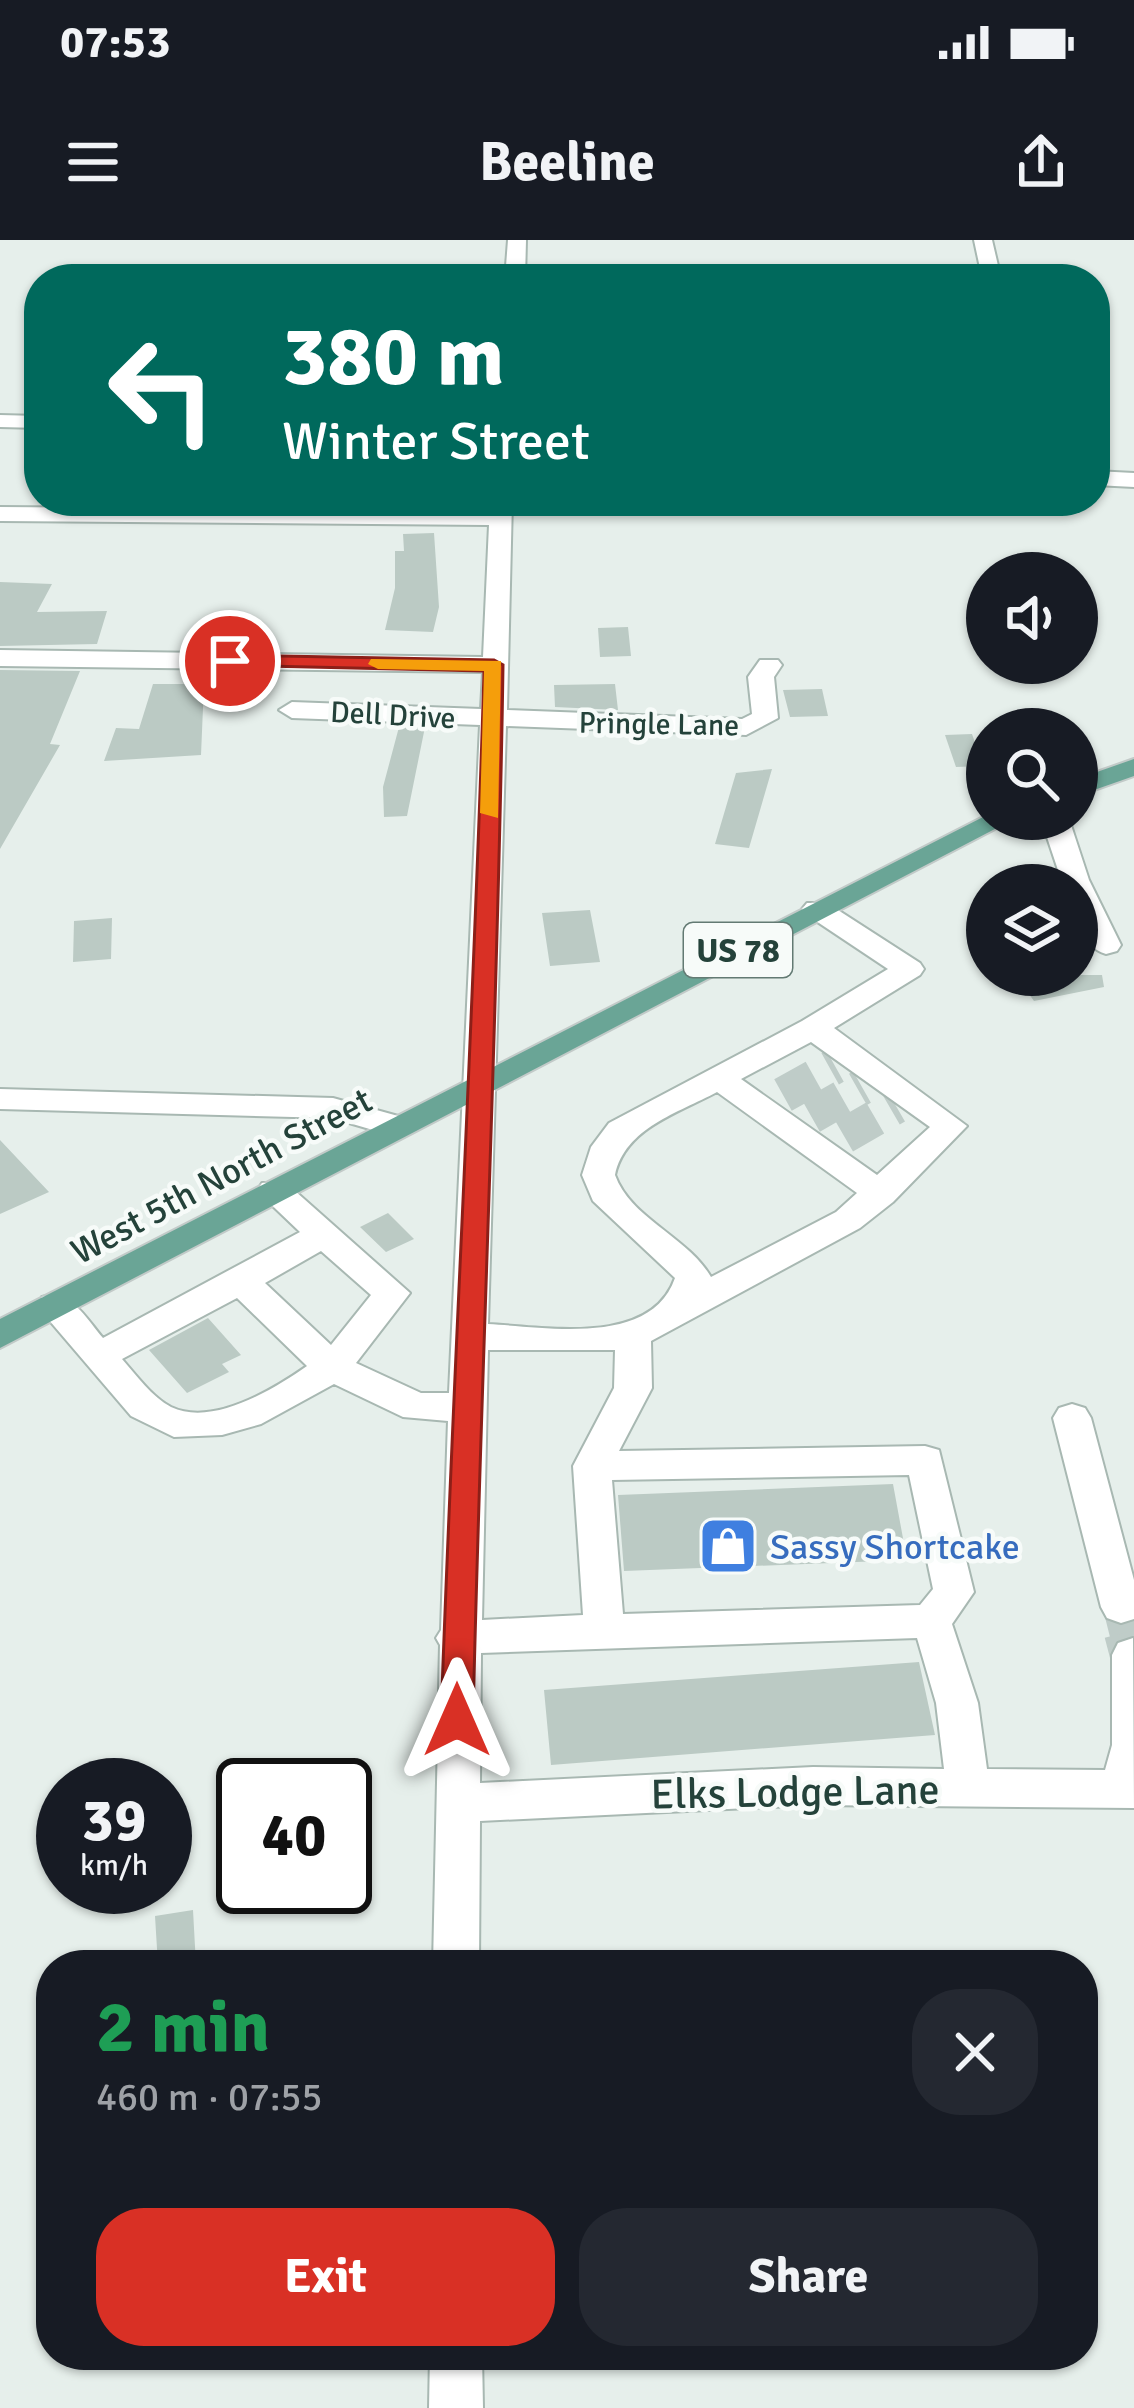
<!DOCTYPE html>
<html lang="en">
<head>
<meta charset="utf-8">
<style>
  :root { --surface:#171b24; --page:#242831; --text:#f1f3f6; --muted:#9ea1a6; --accent:#d93025 }
  body { margin:0; font-family:Signika,sans-serif; background:var(--page); color:var(--text); height:100vh; display:flex; flex-direction:column; font-size:45px; white-space:nowrap }
  * { box-sizing:border-box; margin:0 }
  p { font-size:39px; color:var(--muted) }
  .icon { flex:none; width:66px; height:66px; fill:none; stroke:currentColor; stroke-width:2; stroke-linecap:round; stroke-linejoin:round }
  .map { position:relative; flex:1; overflow:hidden }
  .details { position:absolute; left:36px; top:1710px; width:1062px; height:420px; display:flex; flex-direction:column; background:var(--surface); border-radius:48px; box-shadow:0 3px 9px #0004 }
  .details>* { flex:none }
  .guide { position:absolute; left:24px; top:24px; width:1086px; height:252px; border-radius:48px; box-shadow:0 3px 9px #0004; background:#00695c; color:#fff; overflow:hidden }
  .tools { position:absolute; left:966px; top:312px; display:grid; gap:24px }
  .tools a { display:grid; place-items:center; width:132px; height:132px; border-radius:50%; background:var(--surface); box-shadow:0 3px 9px #0004; font-size:60px }
  .speed { position:absolute; left:36px; top:1518px; display:flex; gap:24px; font-size:60px; font-weight:700; text-align:center }
  .speed>* { display:grid; place-content:center; width:156px; height:156px; border-radius:50%; background:var(--surface); box-shadow:0 3px 9px #0004; line-height:1 }
  .speed small { font-size:30px; font-weight:400 }
  .speed .limit { border:6px solid #111; border-radius:18px; background:#fff; color:#111 }
  .pin { position:absolute; display:grid; place-items:center; width:102px; height:102px; color:#fff; margin:-51px; border:6px solid #fff; border-radius:50%; box-shadow:0 3px 12px #0007 }
  .me { position:absolute; width:132px; margin:-66px; rotate:0deg; stroke-linejoin:round; filter:drop-shadow(0 0 9px #0008) }
  .turn { display:flex; align-items:center; gap:42px; height:252px; padding:0 60px; font-size:54px }
  .turn .icon { width:156px; height:156px; stroke-width:2.5 }
  .turn b { display:block; font-size:84px; line-height:102px }
  .round { display:grid; place-items:center; flex:none; width:126px; height:126px; border-radius:48px; background:var(--page) }
  .headline { display:flex; align-items:center; justify-content:space-between; height:204px; padding:0 60px }
  h1 { font-size:72px; font-weight:700; line-height:90px; color:#1e9e55 }
  .primary-button { display:flex; gap:24px; margin-top:auto; padding:24px 60px }
  .primary-button a { flex:1; height:138px; border-radius:48px; background:var(--accent); color:#fff; font-size:48px; font-weight:700; line-height:138px; text-align:center }
  .primary-button a+a { background:var(--page); color:var(--text) }
  .status { display:flex; justify-content:space-between; align-items:center; height:84px; padding:0 60px; background:var(--surface); direction:ltr }
  .status svg { height:33px; fill:currentColor }
  header { display:flex; justify-content:space-between; align-items:center; height:156px; padding:0 60px; background:var(--surface); font-size:54px; font-weight:700 }
  .map>svg:first-child { display:block }
  .building { fill:#bbcac4 }
  .lines { fill:none; stroke-linecap:round; stroke-linejoin:round }
  .minor-tunnel-far1 { stroke:#bfccc8; stroke-width:36; stroke-dasharray:36 18; stroke-linecap:butt }
  .minor-tunnel { stroke:#bfccc8; stroke-width:46; stroke-dasharray:46 24; stroke-linecap:butt }
  .minor-casing { stroke:#a8b8b2; stroke-width:4 }
  .major-casing { stroke:#c2cac8; stroke-width:4 }
  .minor { fill:#fff; fill-rule:evenodd }
  .major { fill:#6aa596; fill-rule:evenodd }
  .route { fill:#d93025; stroke:#8d1f18; stroke-width:3 }
  .slow { fill:#f59e0b }
  .labels { text-anchor:middle; stroke-width:9; stroke-linejoin:round; paint-order:stroke }
  .far-street-label { font-size:30px; fill:#24423a; stroke:#f7fbf9 }
  .shield { fill:#f7fbf9; stroke:#637a73; stroke-width:3 }
  .shield-label { font-size:33px; font-weight:bold; fill:#24423a }
  .street-label { font-size:36px; fill:#24423a; stroke:#f7fbf9 }
  .shop-label { font-size:36px; fill:#366cbe; stroke:#f7fbf9; text-anchor:start }
  .near-street-label { font-size:42px; fill:#24423a; stroke:#f7fbf9 }
</style>
</head>
<body>
<div class="status"><b>07:53</b><svg viewBox="0 0 49 12"><path d="M0 12V9h3v3zM5 12V6h3v6zM10 12V3h3v9zM15 12V0h3v12zM26 1h20v11H26zM47 4h2v5h-2z"/></svg></div>
<header><svg class="icon" aria-label="menu" viewBox="0 0 24 24"><path d="M4 6h16M4 12h16M4 18h16"/></svg>Beeline<svg class="icon" aria-label="share" viewBox="0 0 24 24"><path d="M12 15V3M7 8l5-5 5 5M5 13v7h14v-7"/></svg></header>
<div class="map">
<svg width="1134" height="2168" viewBox="0 0 1134 2168">
  <rect width="100%" height="100%" fill="#e6efeb"/>
  <!-- building -->
  <path class="building" d="M 434,293 L 439,367 L 433,392 L 385,390 L 395,348 L 395,311 L 404,311 L 403,294 Z
    M 0,342 L 52,344 L 37,372 L 107,371 L 97,404 L 0,406 Z
    M 628,387 L 631,416 L 600,417 L 598,388 Z
    M 0,430 L 80,431 L 50,504 L 60,505 L 0,609 Z
    M 153,444 L 204,444 L 201,515 L 104,521 L 116,488 L 139,489 Z
    M 615,444 L 618,470 L 555,467 L 554,445 Z
    M 822,449 L 828,476 L 790,477 L 783,450 Z
    M 399,487 L 425,487 L 407,576 L 384,577 L 383,547 Z
    M 972,494 L 983,526 L 956,527 L 945,495 Z
    M 772,529 L 749,608 L 715,604 L 736,533 Z
    M 590,670 L 600,722 L 550,726 L 542,673 Z
    M 112,678 L 111,719 L 73,722 L 74,681 Z
    M 1015,735 L 1102,735 L 1104,747 L 1034,761 Z
    M 0,900 L 49,952 L 0,974 Z
    M 388,973 L 414,999 L 386,1012 L 360,987 Z
    M 208,1078 L 241,1115 L 222,1124 L 229,1132 L 187,1153 L 149,1110 Z
    M 893,1244 L 907,1320 L 624,1331 L 618,1255 Z
    M 919,1422 L 935,1495 L 551,1525 L 544,1450 Z
    M 193,1670 L 196,1725 L 158,1725 L 155,1676 Z"/>
  <g class="lines">
    <!-- minor-tunnel-far1 -->
    <path class="minor-tunnel-far1" d="M 783,855 L 835,826
      M 811,876 L 862,847
      M 844,896 L 896,866
      M 1121,1367 L 1128,1395"/>
    <!-- minor-tunnel -->
    <path class="minor-tunnel" d="M 1127,1392 L 1133,1415"/>
    <!-- minor casing -->
    <g class="minor-casing">
      <path id="minor" d="M 508,0 L 526,0 L 525,39 L 505,39 Z
        M 974,0 L 992,0 L 999,30 L 990,39 L 967,39 L 980,28 Z
        M 0,175 L 39,176 L 39,188 L 0,187 Z
        M 1095,231 L 1134,233 L 1134,247 L 1095,245 Z
        M 490,261 L 512,261 L 507,470 L 742,479 L 752,474 L 748,437 L 760,420 L 778,420 L 782,425 L 774,437 L 778,478 L 746,495 L 506,486 L 488,1084 C 546,1087 651,1107 675,1038 L 593,961 L 582,935 L 591,907 L 609,883 L 802,781 L 888,729 L 807,675 L 802,669 L 807,663 L 827,663 L 920,723 L 924,729 L 920,735 L 834,788 L 967,886 L 893,962 L 860,988 L 651,1101 L 652,1148 L 619,1211 L 925,1206 L 939,1210 L 974,1352 L 952,1384 L 978,1463 L 987,1529 L 1105,1530 L 1112,1505 L 1112,1415 L 1118,1403 L 1133,1398 L 1134,1568 L 813,1565 L 480,1581 L 479,1725 L 433,1725 L 440,1405 L 436,1398 L 441,1390 L 448,1181 L 403,1177 L 334,1144 L 261,1184 L 222,1195 L 174,1197 L 131,1176 L 37,1066 L 42,1057 C 71,1049 86,1078 103,1098 L 300,992 L 257,951 L 262,943 L 286,943 L 410,1053 L 356,1123 L 421,1153 L 449,1153 L 480,485 L 292,478 L 279,470 L 292,462 L 481,469 L 483,432 L 0,426 L 0,410 L 483,417 L 489,285 L 0,281 L 0,267 L 489,271 ZM 811,802 L 930,887 L 877,935 L 741,839 ZM 717,852 L 857,953 L 836,972 L 711,1037 C 687,996 631,979 615,935 C 625,888 678,873 717,852 ZM 321,1011 L 371,1055 L 331,1105 L 265,1043 ZM 237,1058 L 307,1126 C 274,1149 213,1187 171,1167 C 152,1157 136,1135 122,1119 ZM 488,1110 L 615,1110 L 614,1148 L 573,1226 L 583,1375 L 482,1380 ZM 909,1235 L 933,1349 L 920,1365 L 623,1374 L 612,1240 ZM 917,1398 L 936,1463 L 944,1529 L 813,1527 L 480,1543 L 481,1413 Z
        M 1041,579 L 1069,579 L 1089,640 L 1121,705 L 1117,711 L 1106,714 C 1079,707 1077,668 1077,645 L 1063,645 Z
        M 0,849 L 333,858 L 409,879 L 413,886 L 409,893 L 397,897 L 332,878 L 0,869 Z
        M 1072,1164 L 1085,1168 L 1091,1178 L 1134,1340 L 1134,1379 L 1121,1383 L 1107,1378 L 1101,1367 L 1053,1178 L 1059,1168 Z
        M 430,2115 L 482,2115 L 483,2168 L 429,2168 Z"/>
    </g>
    <!-- major casing -->
    <g class="major-casing">
      <path id="major" d="M 1134,519 L 1134,536 L 1077,556 L 1077,539 Z
        M 987,575 L 987,579 L 1014,579 L 0,1108 L 0,1079 Z"/>
    </g>
    <!-- minor -->
    <use href="#minor" class="minor"/>
    <!-- major -->
    <use href="#major" class="major"/>
  </g>
  <!-- route -->
  <path class="route" d="M 230,415 L 494,420 L 503,425 C 498,777 481,1129 473,1480 L 469,1490 L 457,1494 L 446,1490 L 441,1480 C 453,1130 474,781 484,431 L 223,425 L 223,417 Z"/>
  <!-- slow -->
  <path class="slow" d="M 371,419 L 501,421 L 498,578 L 480,573 L 484,431 L 378,429 L 368,424 Z"/>
  <!-- icons -->
  <defs>
    <g id="shop-square" transform="scale(3)"><rect x="-9" y="-9" width="18" height="18" rx="4" fill="#3f7fe0" stroke="#f7fbf9"/><path d="M-5-2.5h2.3a2.7 3.5 0 0 1 5.4 0H5L5.5 6h-11ZM-1.5-2.5h3a1.5 2.3 0 0 0-3 0Z" fill="#fff"/></g>
  </defs>
  <g fill-rule="evenodd">
    <use href="#shop-square" x="728" y="1306"/>
  </g>
  <g class="labels">
    <!-- far-street labels -->
    <g class="far-street-label">
      <text transform="translate(393 475) rotate(3)" y="10">Dell Drive</text>
      <text transform="translate(659 484) rotate(1)" y="10">Pringle Lane</text>
    </g>
    <!-- shield labels -->
    <rect class="shield" x="684" y="683" width="108" height="54" rx="9"/>
    <g class="shield-label">
      <text x="738" y="722">US 78</text>
    </g>
    <!-- street labels -->
    <g class="street-label">
      <text transform="translate(221 935) rotate(-28)" y="13">West 5th North Street</text>
    </g>
    <!-- shop labels -->
    <g class="shop-label">
      <text x="770" y="1319">Sassy Shortcake</text>
    </g>
    <!-- near-street labels -->
    <g class="near-street-label">
      <text transform="translate(795 1551) rotate(-1)" y="15">Elks Lodge Lane</text>
    </g>
  </g>
</svg>
<div class="tools">
<a><svg class="icon" aria-label="sound" viewBox="0 0 24 24"><path d="M4 9h4l5-4v14l-5-4H4zM17 9q2 3 0 6"/></svg></a>
<a><svg class="icon" aria-label="search" viewBox="0 0 24 24"><circle cx="10" cy="10" r="6"/><path d="M15 15l6 6"/></svg></a>
<a><svg class="icon" aria-label="layers" viewBox="0 0 24 24"><path d="M12 4l9 5-9 5-9-5zM3 14l9 5 9-5"/></svg></a>
</div>
<div class="speed"><div>39<small>km/h</small></div><div class="limit">40</div></div>
<div class="pin" style="left:230px;top:421px;background:#d93025"><svg class="icon" aria-label="arrive" viewBox="0 0 24 24"><path d="M6 21V4h12l-3 4 3 4H6"/></svg></div>
<svg class="me" style="left:457px;top:1480px" viewBox="-20 -20 40 40"><path d="M0-17L14 15 0 8-14 15z" fill="#d93025" stroke="#fff" stroke-width="4"/></svg>
<div class="guide">
<div class="turn"><svg class="icon" aria-label="left" viewBox="0 0 24 24"><path d="M17 20v-9H6M10 6l-5 5 5 5"/></svg><div><b>380 m</b>Winter Street</div></div>
</div>
<section class="details">
<div class="headline"><div><h1>2 min</h1><p>460 m · 07:55</p></div><a class="round"><svg class="icon" aria-label="close" viewBox="0 0 24 24"><path d="M6 6l12 12M18 6L6 18"/></svg></a></div>
<div class="primary-button"><a>Exit</a><a>Share</a></div>
</section>
</div>
</body>
</html>
